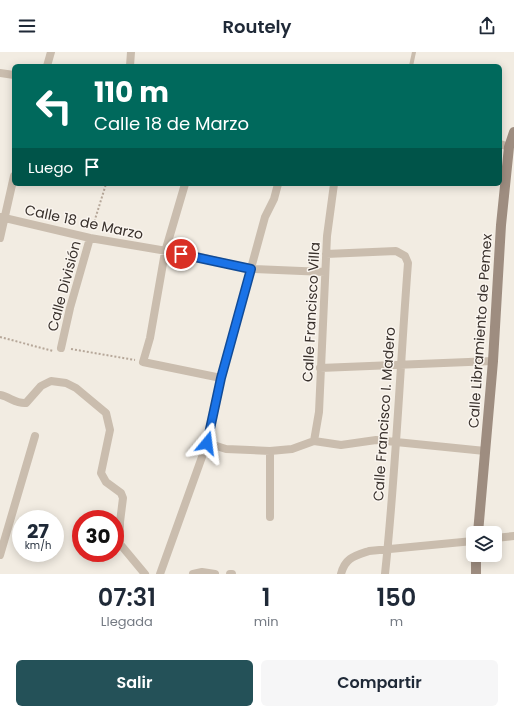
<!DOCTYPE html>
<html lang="es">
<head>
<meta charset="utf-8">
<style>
  :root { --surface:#fff; --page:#f6f6f7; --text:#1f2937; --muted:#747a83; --accent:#245158 }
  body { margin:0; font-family:Poppins,sans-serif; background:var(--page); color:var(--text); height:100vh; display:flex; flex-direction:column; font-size:15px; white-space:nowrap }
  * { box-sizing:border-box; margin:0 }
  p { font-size:13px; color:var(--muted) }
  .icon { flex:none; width:22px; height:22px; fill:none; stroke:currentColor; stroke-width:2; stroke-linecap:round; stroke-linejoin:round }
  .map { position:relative; height:522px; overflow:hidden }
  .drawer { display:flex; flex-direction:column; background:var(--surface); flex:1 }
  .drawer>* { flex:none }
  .hud { position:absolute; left:12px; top:12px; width:490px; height:122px; border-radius:6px; box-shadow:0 2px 10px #0003; background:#00695c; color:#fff; overflow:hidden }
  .controls { position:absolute; left:466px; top:474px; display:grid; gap:8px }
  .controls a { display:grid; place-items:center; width:36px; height:36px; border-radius:6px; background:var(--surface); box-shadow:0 2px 10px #0003; font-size:20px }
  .speed { position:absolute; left:12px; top:458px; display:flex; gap:8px; font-size:20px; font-weight:700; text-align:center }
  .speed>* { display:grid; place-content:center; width:52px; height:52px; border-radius:50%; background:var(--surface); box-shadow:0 2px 10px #0003; line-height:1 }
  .speed small { font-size:10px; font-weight:400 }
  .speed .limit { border:6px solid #d22; background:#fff; color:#111 }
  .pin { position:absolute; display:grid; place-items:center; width:34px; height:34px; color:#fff; margin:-17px; border:2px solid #fff; border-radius:50%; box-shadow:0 1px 4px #0007 }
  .me { position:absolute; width:44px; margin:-22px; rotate:16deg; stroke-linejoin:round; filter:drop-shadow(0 0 3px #0008) }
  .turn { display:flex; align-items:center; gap:14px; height:84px; padding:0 16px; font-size:18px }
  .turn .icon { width:52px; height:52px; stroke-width:2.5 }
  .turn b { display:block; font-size:28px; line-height:34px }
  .then { display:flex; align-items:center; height:38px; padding:0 16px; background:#0003; gap:8px; font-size:15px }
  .eta { display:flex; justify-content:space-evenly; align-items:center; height:68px; text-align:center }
  .eta b { font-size:24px; font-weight:600; line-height:28px }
  .action { display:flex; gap:8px; margin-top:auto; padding:8px 16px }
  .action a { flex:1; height:46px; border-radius:6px; background:var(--accent); color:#fff; font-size:16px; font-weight:600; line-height:46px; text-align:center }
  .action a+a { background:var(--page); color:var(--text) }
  header { display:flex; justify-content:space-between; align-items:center; height:52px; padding:0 16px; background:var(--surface); font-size:18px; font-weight:600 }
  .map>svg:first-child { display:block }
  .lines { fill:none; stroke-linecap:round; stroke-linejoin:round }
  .path { stroke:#b6a799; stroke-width:2; stroke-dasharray:2 2; stroke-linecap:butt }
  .lane { stroke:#cabdae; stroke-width:4 }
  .street { stroke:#cabdae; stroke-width:8 }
  .secondary { stroke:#9e8d80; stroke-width:10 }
  .route-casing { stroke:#114b97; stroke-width:10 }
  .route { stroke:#1a73e8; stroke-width:7 }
  .labels { text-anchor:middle; stroke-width:3; stroke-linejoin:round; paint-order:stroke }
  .street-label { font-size:14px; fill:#39312c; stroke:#faf5ef }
</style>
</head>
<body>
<header><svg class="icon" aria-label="menu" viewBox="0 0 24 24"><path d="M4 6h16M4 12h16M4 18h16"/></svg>Routely<svg class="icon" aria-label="share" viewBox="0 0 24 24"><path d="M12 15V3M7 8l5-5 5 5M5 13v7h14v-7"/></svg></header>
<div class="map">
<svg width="514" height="522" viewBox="0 0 514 522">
  <rect width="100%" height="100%" fill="#f2ece2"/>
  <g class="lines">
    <!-- path -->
    <path class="path" d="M 92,177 L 106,132
      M 0,285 L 53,299
      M 71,297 L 135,308"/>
    <!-- lane -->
    <path class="lane" d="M 411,14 L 414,0"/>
    <!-- street -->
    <path class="street" d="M 47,14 L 51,0
      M 130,14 L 131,0
      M 0,21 L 14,23
      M 500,92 L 509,95
      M 185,132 L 165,200 L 150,286 L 143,310 L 221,326
      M 0,165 L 90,186 L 196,204 L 251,217 L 325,220
      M 0,186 L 14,124
      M 326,202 L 396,199 L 405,204 L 408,211 C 400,315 396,419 385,522
      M 61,296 L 70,256 L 90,186
      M 320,316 L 493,309
      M 0,343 C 10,345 16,352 26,351 L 41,334 L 51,329 L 66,331 L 76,336 L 106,361 L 110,378 L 101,421 L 106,430 L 121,441 L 123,446 L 120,470 L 120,492 L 145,522
      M 314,389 L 319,360 L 327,184 L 334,132
      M 207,391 L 226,397 L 270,399 L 292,397 L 314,389 L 341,393 L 376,388 L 485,399
      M 270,465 L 270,399
      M 495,486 L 514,484
      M 0,503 L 35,384
      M 160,522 L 207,391 L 221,326 L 265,165 L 274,147 L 278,132
      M 193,522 L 202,520 L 215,522
      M 230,522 L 232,522
      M 341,522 C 345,506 354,504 369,499 L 473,489"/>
    <!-- secondary -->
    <path class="secondary" d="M 478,481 L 493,309 L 501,173 L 509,95 L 514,80
      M 476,522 L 476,503"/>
  </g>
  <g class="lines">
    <!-- route casing -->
    <g class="route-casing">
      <path id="route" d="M 181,202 L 251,217 L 221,326 L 207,391"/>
    </g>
    <!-- route -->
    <use href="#route" class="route"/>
  </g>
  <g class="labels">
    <!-- street labels -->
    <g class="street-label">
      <text transform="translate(84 170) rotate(12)" y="5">Calle 18 de Marzo</text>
      <text transform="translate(64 234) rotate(-75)" y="5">Calle División</text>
      <text transform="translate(311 260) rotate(-87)" y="5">Calle Francisco Villa</text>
      <text transform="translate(480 279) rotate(-86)" y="5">Calle Libramiento de Pemex</text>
      <text transform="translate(384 362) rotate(-86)" y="5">Calle Francisco I. Madero</text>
    </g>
  </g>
</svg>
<div class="controls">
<a><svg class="icon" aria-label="layers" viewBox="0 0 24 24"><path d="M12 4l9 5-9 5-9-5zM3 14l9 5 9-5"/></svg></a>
</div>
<div class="speed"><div>27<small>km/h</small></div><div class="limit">30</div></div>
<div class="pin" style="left:181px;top:202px;background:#d93025"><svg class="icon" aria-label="arrive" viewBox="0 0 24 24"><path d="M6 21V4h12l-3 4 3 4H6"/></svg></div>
<svg class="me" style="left:207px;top:391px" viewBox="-20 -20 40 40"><path d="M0-17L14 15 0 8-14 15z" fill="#1a73e8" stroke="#fff" stroke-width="4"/></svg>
<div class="hud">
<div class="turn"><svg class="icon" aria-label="left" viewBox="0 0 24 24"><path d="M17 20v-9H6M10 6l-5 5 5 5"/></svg><div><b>110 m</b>Calle 18 de Marzo</div></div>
<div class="then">Luego<svg class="icon" aria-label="arrive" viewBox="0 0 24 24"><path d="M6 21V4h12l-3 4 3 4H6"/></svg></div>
</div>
</div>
<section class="drawer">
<div class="eta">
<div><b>07:31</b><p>Llegada</p></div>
<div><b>1</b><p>min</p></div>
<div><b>150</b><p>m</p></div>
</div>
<div class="action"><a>Salir</a><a>Compartir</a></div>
</section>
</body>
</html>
